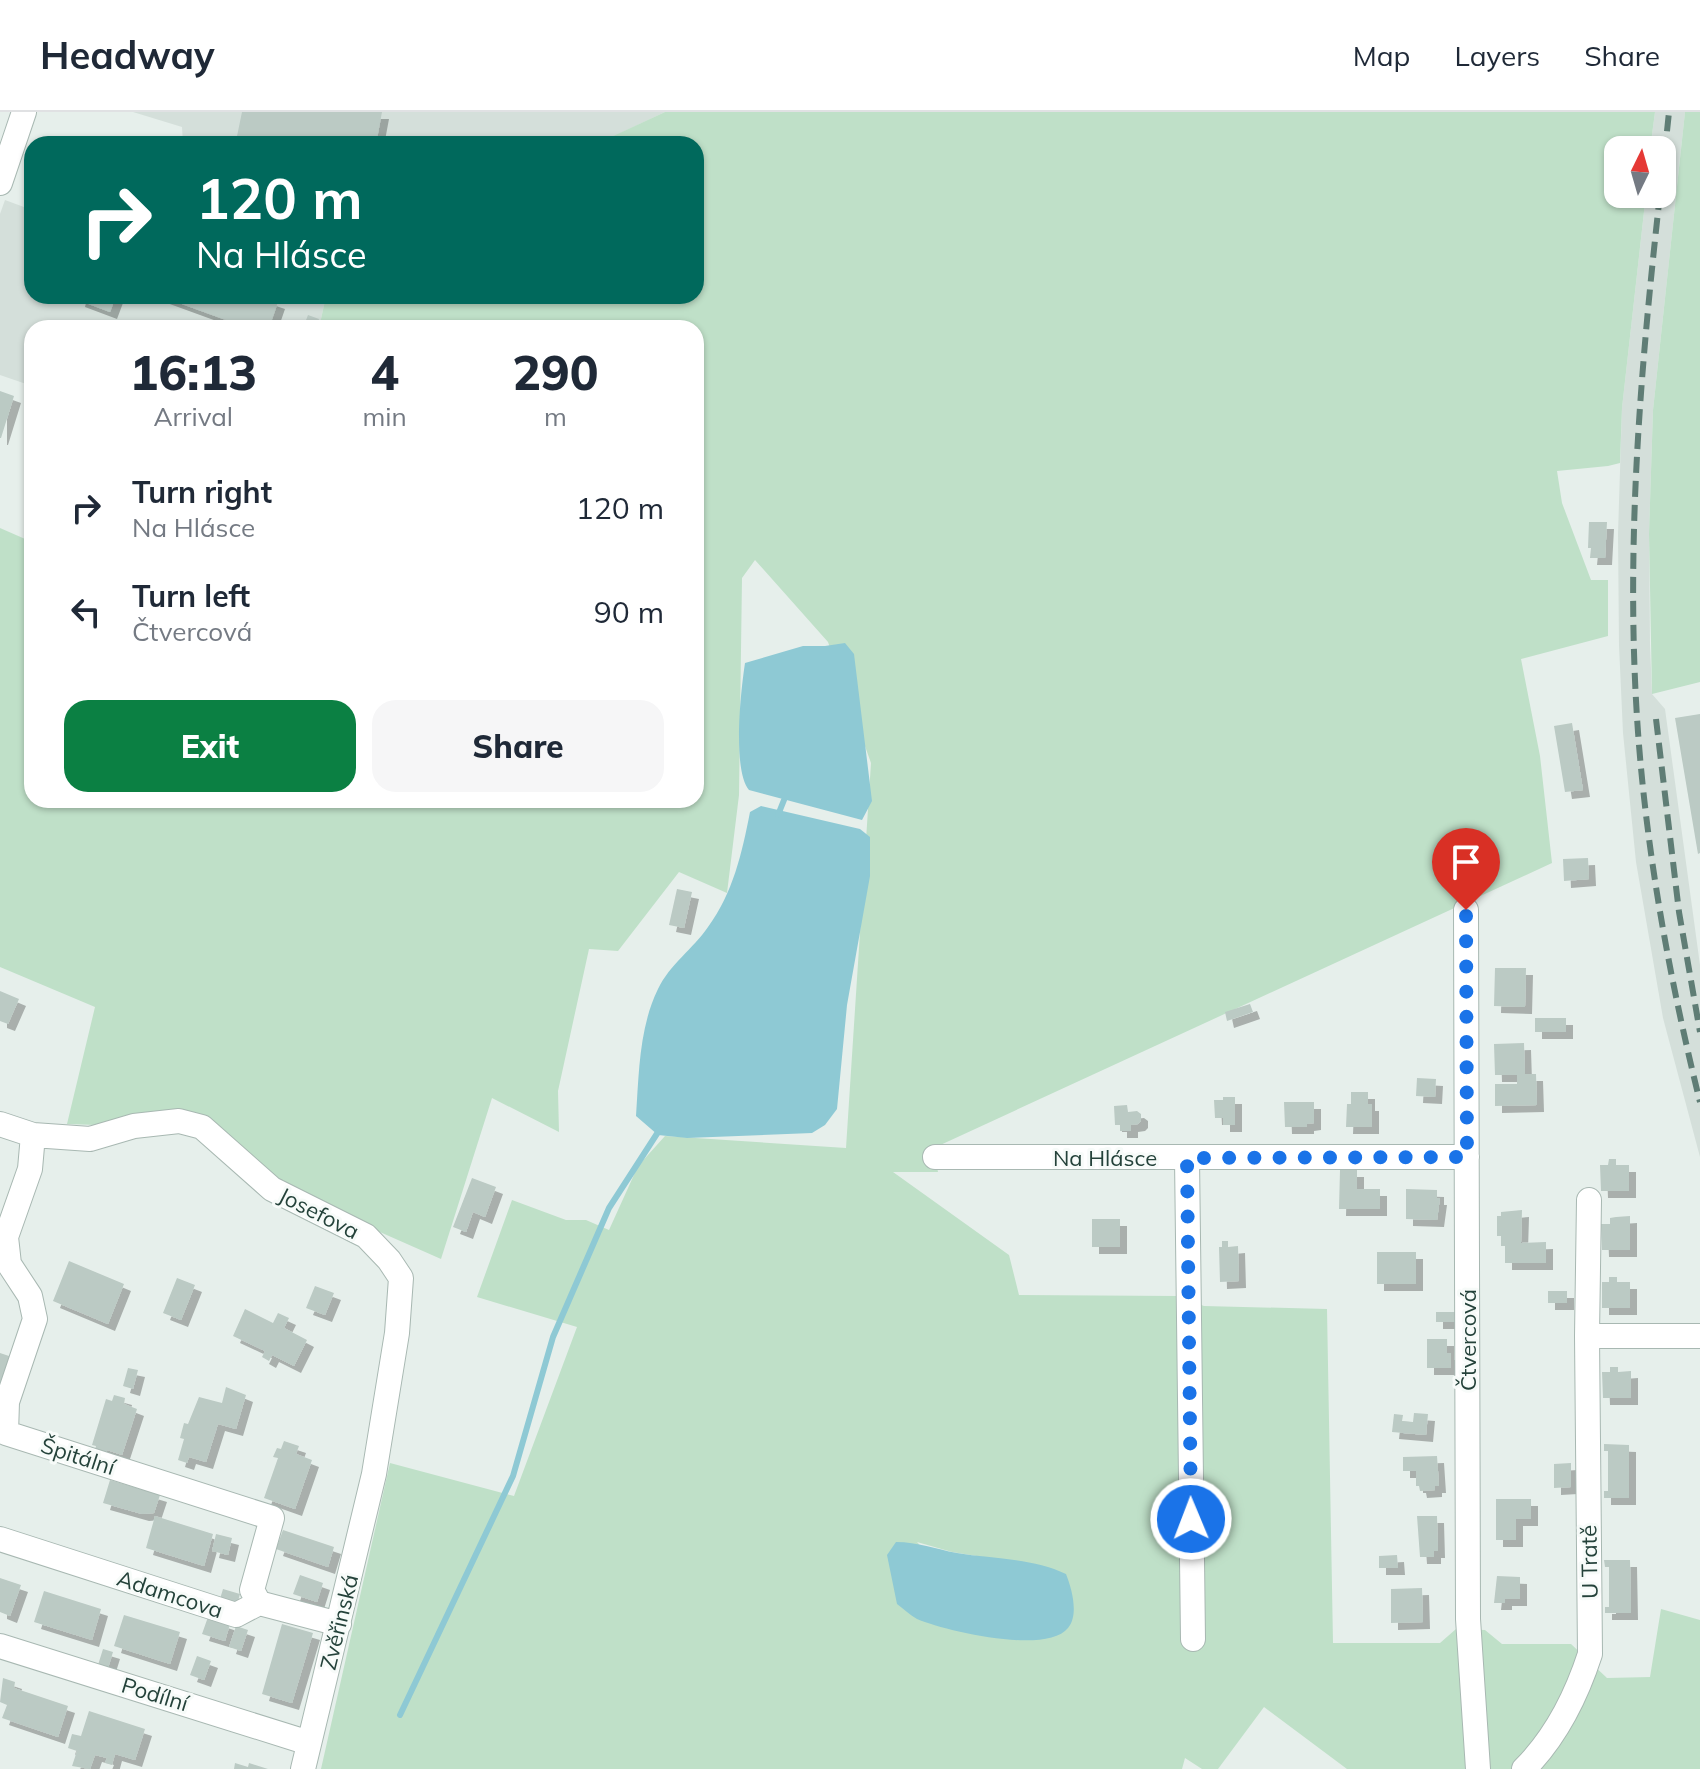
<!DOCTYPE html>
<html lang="en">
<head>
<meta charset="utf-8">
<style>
  :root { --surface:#fff; --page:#f6f6f7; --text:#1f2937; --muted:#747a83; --line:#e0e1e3; --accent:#0b8043 }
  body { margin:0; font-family:Mulish,sans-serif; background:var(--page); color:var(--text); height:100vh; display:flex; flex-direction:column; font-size:30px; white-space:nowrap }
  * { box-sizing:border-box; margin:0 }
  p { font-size:26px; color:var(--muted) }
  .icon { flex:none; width:44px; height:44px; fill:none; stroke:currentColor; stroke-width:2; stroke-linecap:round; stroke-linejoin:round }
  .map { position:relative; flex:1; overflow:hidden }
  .details { position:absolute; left:24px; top:208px; width:680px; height:488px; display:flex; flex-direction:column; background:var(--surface); border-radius:24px; box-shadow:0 2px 6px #0004 }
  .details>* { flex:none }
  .hud { position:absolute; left:24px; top:24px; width:680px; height:168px; border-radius:24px; box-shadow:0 2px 6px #0004; background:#00695c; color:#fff; overflow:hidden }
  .needle { width:52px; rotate:5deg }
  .fabs { position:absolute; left:1604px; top:24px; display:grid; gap:16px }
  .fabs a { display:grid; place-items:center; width:72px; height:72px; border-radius:16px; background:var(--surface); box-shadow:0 2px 6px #0004; font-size:40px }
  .pin { position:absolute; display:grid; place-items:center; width:68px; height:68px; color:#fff; margin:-82px -34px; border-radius:50% 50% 50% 0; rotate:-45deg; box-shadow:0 0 8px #0007 }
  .pin .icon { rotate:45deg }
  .me { position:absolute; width:88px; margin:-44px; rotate:359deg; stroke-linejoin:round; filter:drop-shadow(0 0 6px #0008) }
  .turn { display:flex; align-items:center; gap:28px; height:168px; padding:0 40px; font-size:36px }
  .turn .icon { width:104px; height:104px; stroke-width:2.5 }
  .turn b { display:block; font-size:56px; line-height:68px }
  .eta { display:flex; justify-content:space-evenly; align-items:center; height:136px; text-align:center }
  .eta b { font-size:48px; font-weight:800; line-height:56px }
  .cta { display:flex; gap:16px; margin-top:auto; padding:16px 40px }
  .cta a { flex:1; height:92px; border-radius:24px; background:var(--accent); color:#fff; font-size:32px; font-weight:800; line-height:92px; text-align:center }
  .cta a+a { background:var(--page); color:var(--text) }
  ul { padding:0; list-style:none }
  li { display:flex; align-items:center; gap:24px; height:104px; padding:0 40px }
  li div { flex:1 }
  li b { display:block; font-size:30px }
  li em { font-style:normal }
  header { display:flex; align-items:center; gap:48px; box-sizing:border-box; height:112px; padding:0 40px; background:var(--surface); border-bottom:2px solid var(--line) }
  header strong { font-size:38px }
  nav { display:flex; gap:44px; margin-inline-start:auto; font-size:28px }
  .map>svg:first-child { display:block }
  .built { fill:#d4dfda }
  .green { fill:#bfe0c8; fill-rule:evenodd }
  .water { fill:#8ec9d4 }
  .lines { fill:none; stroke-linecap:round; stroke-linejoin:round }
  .stream { stroke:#8ec9d4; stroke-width:6 }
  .building { fill:#bbcac4; filter:url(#shadow) }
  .minor-casing { stroke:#a8b8b2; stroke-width:26 }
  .minor { stroke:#fff; stroke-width:24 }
  .rail { stroke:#5f7d75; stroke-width:6; stroke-dasharray:16 8; stroke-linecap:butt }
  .route { stroke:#1a73e8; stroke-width:14; stroke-dasharray:0 25.2 }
  .labels { text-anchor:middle; stroke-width:6; stroke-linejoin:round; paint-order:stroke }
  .street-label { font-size:22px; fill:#24423a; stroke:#f7fbf9 }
</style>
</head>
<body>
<header>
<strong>Headway</strong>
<nav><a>Map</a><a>Layers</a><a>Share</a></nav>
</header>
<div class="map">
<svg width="1700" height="1657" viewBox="0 0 1700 1657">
  <defs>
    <filter id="shadow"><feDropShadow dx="7" dy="7" stdDeviation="0" flood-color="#0004"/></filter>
  </defs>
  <rect width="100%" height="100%" fill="#e6efeb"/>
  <!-- built -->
  <path class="built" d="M 133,0 L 665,0 L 610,26 L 608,32 L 183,32 L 182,15 Z
    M 1655,0 L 1685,0 L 1653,298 L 1649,422 L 1650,532 L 1652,582 L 1665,597 L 1700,853 L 1700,1045 L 1663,906 L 1636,750 L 1623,621 L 1619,533 L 1618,422 L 1622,296 L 1646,82 L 1662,82 L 1662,38 L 1650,38 Z
    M 5,88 L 32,98 L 32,184 L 326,184 L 319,216 L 32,216 L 32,274 L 0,263 L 0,102 Z"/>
  <!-- green -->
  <path class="green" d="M 665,0 L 1655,0 L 1650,38 L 1618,38 L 1618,82 L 1646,82 L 1622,296 L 1620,351 L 1608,354 L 1557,359 L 1562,391 L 1591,468 L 1608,468 L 1608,524 L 1521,547 L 1540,644 L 1552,751 L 936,1035 L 935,1045 L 938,1060 L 893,1060 L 1009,1143 L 1019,1183 L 1177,1184 L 1204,1194 L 1327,1197 L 1333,1531 L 1440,1531 L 1456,1517 L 1485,1518 L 1502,1532 L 1571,1532 L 1607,1566 L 1650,1565 L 1661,1497 L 1700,1508 L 1700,1657 L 1347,1657 L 1264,1595 L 1218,1657 L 1202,1657 L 1185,1646 L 1182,1657 L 321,1657 L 390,1351 L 514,1384 L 577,1215 L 477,1185 L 512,1088 L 566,1108 L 586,1108 L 609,1118 L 638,1054 L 665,1024 L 846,1036 L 871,651 L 828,530 L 755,448 L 742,466 L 739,683 L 727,781 L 679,760 L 618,839 L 589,837 L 558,979 L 559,1020 L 492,986 L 441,1147 L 278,1075 L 197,1004 L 96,1013 L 67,1012 L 95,895 L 0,855 L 0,416 L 32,430 L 32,688 L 696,688 L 696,216 L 319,216 L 326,184 L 696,184 L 696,32 L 608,32 L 609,26 ZM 917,1430 L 952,1440 L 995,1447 L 1006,1527 Z
    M 1685,0 L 1700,0 L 1700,570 L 1652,582 L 1649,422 L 1653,298 Z"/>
  <!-- water -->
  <path class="water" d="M 845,531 L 854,542 L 872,689 L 862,708 L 749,678 C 732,658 741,577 745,551 L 803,534 L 825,534 Z
    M 761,694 L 860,717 L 870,725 L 870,764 L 847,893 L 837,997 L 825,1013 L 812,1021 L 687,1026 L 658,1023 L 636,1004 C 639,961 639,916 658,877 C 670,852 693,837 708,815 C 733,781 742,741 750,700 Z
    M 896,1430 C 918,1430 935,1437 957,1441 C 993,1447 1033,1446 1066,1462 C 1072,1477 1079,1503 1068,1516 C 1047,1543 945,1519 917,1507 C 910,1503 904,1497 897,1492 L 887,1443 Z"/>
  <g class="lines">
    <!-- stream -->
    <path class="stream" d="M 778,703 L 784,688
      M 400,1603 L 513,1364 L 553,1225 L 609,1096 L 660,1017"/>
  </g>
  <!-- building -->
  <path class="building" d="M 242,0 L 382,0 L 376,32 L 252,32 L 236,29 Z
    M 79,184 L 116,184 L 110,200 L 78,188 Z
    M 160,184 L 260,184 L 278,190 L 269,216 L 248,216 Z
    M 308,203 L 319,207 L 316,216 L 303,216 Z
    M 0,279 L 14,284 L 1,326 L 0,326 Z
    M 1589,410 L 1607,410 L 1605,446 L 1590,446 L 1591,436 L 1588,436 Z
    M 1700,602 L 1700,741 L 1698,742 L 1675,606 Z
    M 1572,611 L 1583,678 L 1565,680 L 1554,614 Z
    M 1588,746 L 1589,767 L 1564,769 L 1563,747 Z
    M 677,777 L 692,780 L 684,816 L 669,813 Z
    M 1495,856 L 1526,856 L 1525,895 L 1494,894 Z
    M 0,879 L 19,887 L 8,912 L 0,909 Z
    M 1250,892 L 1253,900 L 1227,909 L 1225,900 Z
    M 1535,906 L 1566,906 L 1566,920 L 1535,920 Z
    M 1524,931 L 1525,962 L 1536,962 L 1537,993 L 1495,994 L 1495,972 L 1517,972 L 1517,963 L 1495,963 L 1494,932 Z
    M 1417,966 L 1436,967 L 1435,985 L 1416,984 Z
    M 1351,980 L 1368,980 L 1368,992 L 1372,992 L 1372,1015 L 1346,1015 L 1347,992 L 1351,992 Z
    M 1223,985 L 1235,985 L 1235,1013 L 1223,1013 L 1223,1006 L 1215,1006 L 1214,988 L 1223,988 Z
    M 1284,990 L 1314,990 L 1314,1011 L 1307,1012 L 1307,1015 L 1285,1015 Z
    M 1127,993 L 1128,1000 L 1137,999 L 1141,1002 L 1141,1009 L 1138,1012 L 1131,1013 L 1131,1019 L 1120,1019 L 1120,1013 L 1115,1013 L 1114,994 Z
    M 1609,1047 L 1616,1047 L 1616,1053 L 1629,1053 L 1629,1079 L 1601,1079 L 1600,1053 L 1608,1053 Z
    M 1340,1058 L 1357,1058 L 1357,1077 L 1380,1077 L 1380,1097 L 1339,1097 Z
    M 472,1066 L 496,1075 L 485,1105 L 473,1100 L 466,1120 L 453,1115 Z
    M 1406,1077 L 1437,1078 L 1437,1086 L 1440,1086 L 1437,1108 L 1406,1107 Z
    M 1522,1098 L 1521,1131 L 1546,1130 L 1546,1151 L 1505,1151 L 1505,1134 L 1501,1134 L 1501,1124 L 1497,1124 L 1497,1104 L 1501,1104 L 1501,1100 Z
    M 1630,1104 L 1630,1138 L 1602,1138 L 1601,1112 L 1610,1112 L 1610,1106 L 1616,1105 Z
    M 1092,1107 L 1120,1107 L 1120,1135 L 1092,1135 Z
    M 1222,1129 L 1228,1129 L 1228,1135 L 1238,1134 L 1239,1169 L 1220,1170 L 1219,1135 L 1222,1135 Z
    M 1377,1140 L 1416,1140 L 1416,1172 L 1377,1172 Z
    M 69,1149 L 124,1172 L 108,1212 L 53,1189 Z
    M 1609,1165 L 1617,1165 L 1617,1170 L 1630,1170 L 1630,1196 L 1602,1196 L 1602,1170 L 1609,1170 Z
    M 177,1166 L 195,1173 L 181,1208 L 163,1201 Z
    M 315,1174 L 334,1181 L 325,1203 L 306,1196 Z
    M 1548,1179 L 1567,1179 L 1567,1191 L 1548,1191 Z
    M 245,1197 L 273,1211 L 278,1201 L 289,1206 L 284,1216 L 307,1228 L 294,1254 L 272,1243 L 269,1249 L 262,1245 L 265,1239 L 233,1224 Z
    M 1436,1200 L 1455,1200 L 1455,1210 L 1436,1210 Z
    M 1427,1227 L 1447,1227 L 1447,1241 L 1451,1241 L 1451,1256 L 1427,1256 Z
    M 0,1241 L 12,1245 L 0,1282 Z
    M 1610,1255 L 1618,1255 L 1618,1260 L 1631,1259 L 1631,1286 L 1603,1286 L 1602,1260 L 1610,1260 Z
    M 128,1256 L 138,1258 L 133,1277 L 123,1274 Z
    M 226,1275 L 246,1283 L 236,1317 L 218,1312 L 206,1350 L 189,1345 L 187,1351 L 178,1348 L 184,1327 L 180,1326 L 184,1311 L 188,1312 L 199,1285 L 222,1291 Z
    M 114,1283 L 125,1286 L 124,1292 L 137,1297 L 122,1343 L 107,1338 L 105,1345 L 94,1341 L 96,1334 L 92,1333 L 106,1287 L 112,1289 Z
    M 1414,1301 L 1428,1302 L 1426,1323 L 1392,1320 L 1394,1302 L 1403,1303 L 1402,1309 L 1413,1310 Z
    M 284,1329 L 299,1334 L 296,1342 L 312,1348 L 295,1397 L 264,1386 L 278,1346 L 273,1345 L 277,1336 L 281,1337 Z
    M 1604,1332 L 1629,1333 L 1629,1386 L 1604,1386 L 1604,1379 L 1608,1379 L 1608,1339 L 1604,1339 Z
    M 1437,1344 L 1439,1374 L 1435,1374 L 1435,1378 L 1420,1379 L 1419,1374 L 1416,1374 L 1416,1359 L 1403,1359 L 1403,1345 Z
    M 1571,1351 L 1571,1375 L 1554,1376 L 1554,1352 Z
    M 110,1368 L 160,1383 L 154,1401 L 142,1402 L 103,1391 Z
    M 1496,1387 L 1531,1387 L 1531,1407 L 1516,1407 L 1516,1428 L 1496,1428 Z
    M 155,1404 L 213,1422 L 204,1454 L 146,1436 Z
    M 1417,1404 L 1437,1404 L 1438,1439 L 1434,1439 L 1434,1445 L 1420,1445 Z
    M 283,1418 L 334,1435 L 328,1455 L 276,1437 Z
    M 216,1422 L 232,1426 L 228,1443 L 212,1439 Z
    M 1397,1443 L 1398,1456 L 1379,1456 L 1379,1444 Z
    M 1604,1448 L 1630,1448 L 1631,1501 L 1605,1501 L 1605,1495 L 1609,1495 L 1609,1455 L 1605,1455 Z
    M 300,1463 L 323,1471 L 317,1490 L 293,1482 Z
    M 1497,1464 L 1520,1465 L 1520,1487 L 1505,1487 L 1505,1491 L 1494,1491 Z
    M 0,1466 L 21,1473 L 10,1504 L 0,1500 Z
    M 1422,1476 L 1423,1510 L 1391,1511 L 1391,1477 Z
    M 223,1477 L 240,1482 L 237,1492 L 220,1487 Z
    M 44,1479 L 101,1497 L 92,1528 L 34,1510 Z
    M 124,1503 L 180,1520 L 170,1552 L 114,1534 Z
    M 208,1505 L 230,1512 L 225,1529 L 202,1522 Z
    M 282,1512 L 313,1521 L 292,1591 L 262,1582 Z
    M 236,1514 L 248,1518 L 241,1539 L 229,1535 Z
    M 103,1537 L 113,1540 L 108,1556 L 98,1553 Z
    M 197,1544 L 211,1549 L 204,1568 L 190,1563 Z
    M 3,1566 L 15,1570 L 14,1576 L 68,1594 L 58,1625 L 2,1606 L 7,1593 L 0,1590 Z
    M 89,1599 L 145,1617 L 135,1648 L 115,1642 L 112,1653 L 105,1651 L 107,1646 L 95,1643 L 90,1657 L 72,1654 L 77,1639 L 68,1636 L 72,1622 L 81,1624 Z
    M 235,1651 L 248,1655 L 249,1651 L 268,1657 L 234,1657 Z"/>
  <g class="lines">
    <!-- minor casing -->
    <g class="minor-casing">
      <path id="minor" d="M 0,71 L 24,0
        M 1466,798 L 1468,1507 L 1478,1657
        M 0,1012 L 33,1023 L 90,1027 L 134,1014 L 179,1009 L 202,1015 L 272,1077 L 366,1124 L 389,1148 L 401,1166 L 397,1221 L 374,1362 L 303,1657
        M 33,1023 L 30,1057 L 6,1125 L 9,1152 L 30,1184 L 35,1207 L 7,1290 L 6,1321 L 272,1406 L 252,1478 L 259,1491
        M 935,1045 L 1467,1045
        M 1187,1046 L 1193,1527
        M 1587,1224 L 1700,1224
        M 0,1427 L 236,1503 L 259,1491 L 339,1512
        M 0,1534 L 309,1631
        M 1524,1657 C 1556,1625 1576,1585 1590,1542 L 1587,1224 L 1589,1088"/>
    </g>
    <!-- minor -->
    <use href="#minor" class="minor"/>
    <!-- rail -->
    <path class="rail" d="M 1662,67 L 1669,0
      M 1660,82 C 1640,261 1625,440 1638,620 C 1647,744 1670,869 1700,990
      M 1656,607 L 1679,800 L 1700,920"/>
  </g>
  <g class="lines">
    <!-- route -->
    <path class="route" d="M 1191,1407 L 1187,1046 L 1467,1045 L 1466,798"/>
  </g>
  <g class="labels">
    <!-- street labels -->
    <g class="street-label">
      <text x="1105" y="1054">Na Hlásce</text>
      <text transform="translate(319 1101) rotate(27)" y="8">Josefova</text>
      <text transform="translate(1468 1228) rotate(-90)" y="8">Čtvercová</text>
      <text transform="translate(78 1344) rotate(18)" y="8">Špitální</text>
      <text transform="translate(1589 1450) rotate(-91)" y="8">U Tratě</text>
      <text transform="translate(170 1482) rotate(18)" y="8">Adamcova</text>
      <text transform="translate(339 1510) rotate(-76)" y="8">Zvěřinská</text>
      <text transform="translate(155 1582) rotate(17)" y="8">Podílní</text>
    </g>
  </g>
</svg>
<div class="fabs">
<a><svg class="needle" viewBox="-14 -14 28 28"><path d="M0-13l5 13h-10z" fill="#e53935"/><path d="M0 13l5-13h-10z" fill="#747a83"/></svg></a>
</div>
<div class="pin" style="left:1466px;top:798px;background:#d93025"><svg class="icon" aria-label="arrive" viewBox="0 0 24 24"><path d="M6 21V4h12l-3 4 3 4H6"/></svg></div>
<svg class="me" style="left:1191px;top:1407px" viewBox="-20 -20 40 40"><circle r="17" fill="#1a73e8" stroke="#fff" stroke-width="3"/><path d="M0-11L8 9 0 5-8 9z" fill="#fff"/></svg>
<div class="hud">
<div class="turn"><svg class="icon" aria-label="right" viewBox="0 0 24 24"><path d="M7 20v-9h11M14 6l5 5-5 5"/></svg><div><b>120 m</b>Na Hlásce</div></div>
</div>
<section class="details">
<div class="eta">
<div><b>16:13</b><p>Arrival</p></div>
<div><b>4</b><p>min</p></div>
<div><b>290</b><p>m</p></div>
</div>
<ul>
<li><svg class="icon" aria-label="right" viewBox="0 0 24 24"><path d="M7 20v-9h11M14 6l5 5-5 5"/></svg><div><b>Turn right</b><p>Na Hlásce</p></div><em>120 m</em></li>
<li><svg class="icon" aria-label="left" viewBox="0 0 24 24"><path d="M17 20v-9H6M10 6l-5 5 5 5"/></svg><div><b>Turn left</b><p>Čtvercová</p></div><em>90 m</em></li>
</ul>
<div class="cta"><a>Exit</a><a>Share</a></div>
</section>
</div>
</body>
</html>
